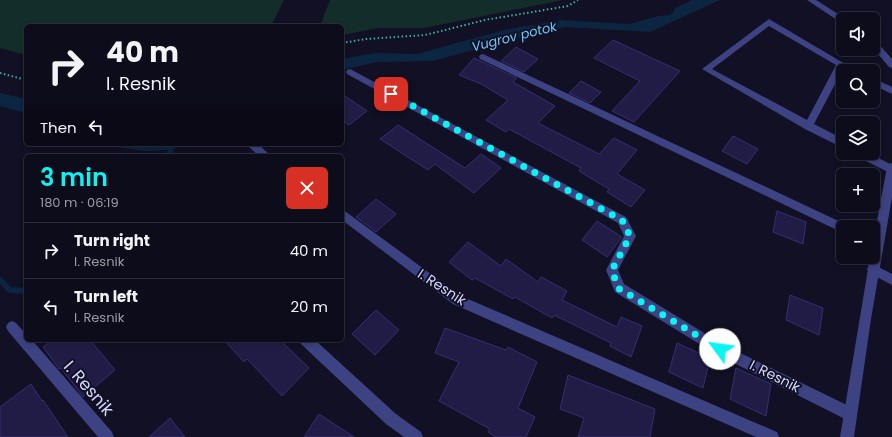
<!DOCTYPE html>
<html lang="en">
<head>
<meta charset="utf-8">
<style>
  :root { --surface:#0d0c1b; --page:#1b1a28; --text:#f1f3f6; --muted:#9a9ba3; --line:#2d2c3a; --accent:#0af4f2 }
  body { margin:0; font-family:Poppins,sans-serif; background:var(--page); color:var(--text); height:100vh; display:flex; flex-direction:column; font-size:15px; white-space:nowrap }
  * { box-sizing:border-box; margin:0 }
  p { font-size:13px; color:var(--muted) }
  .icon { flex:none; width:22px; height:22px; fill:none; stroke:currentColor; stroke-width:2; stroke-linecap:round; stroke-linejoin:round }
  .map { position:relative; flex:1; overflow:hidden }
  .panel { position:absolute; left:24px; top:154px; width:320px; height:188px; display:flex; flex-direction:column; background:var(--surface); border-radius:6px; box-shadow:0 2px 6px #0003,0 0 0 1px var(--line) }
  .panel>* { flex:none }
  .guide { position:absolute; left:24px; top:24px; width:320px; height:122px; border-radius:6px; box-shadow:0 2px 6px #0003,0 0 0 1px var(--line); background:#0d0c1b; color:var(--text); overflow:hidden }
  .buttons { position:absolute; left:836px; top:12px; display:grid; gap:8px }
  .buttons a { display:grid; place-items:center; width:44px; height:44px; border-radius:6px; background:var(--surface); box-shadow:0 2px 6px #0003,0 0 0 1px var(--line); font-size:20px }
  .pin { position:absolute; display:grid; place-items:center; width:34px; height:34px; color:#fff; margin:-17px; border-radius:8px; box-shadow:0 2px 6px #0006 }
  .me { position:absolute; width:44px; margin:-22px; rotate:301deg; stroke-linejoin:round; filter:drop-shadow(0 0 3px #0008) }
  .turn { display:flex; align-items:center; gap:14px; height:84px; padding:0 16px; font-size:18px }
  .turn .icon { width:52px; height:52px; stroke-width:2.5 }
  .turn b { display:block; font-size:28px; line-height:34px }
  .then { display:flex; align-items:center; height:38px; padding:0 16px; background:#0003; gap:8px; font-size:15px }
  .round { display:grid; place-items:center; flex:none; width:42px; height:42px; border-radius:6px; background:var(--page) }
  .overview { display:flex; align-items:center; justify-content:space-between; height:68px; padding:0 16px }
  h1 { font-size:24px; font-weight:600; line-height:30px; color:var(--accent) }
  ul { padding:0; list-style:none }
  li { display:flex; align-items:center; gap:12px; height:56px; padding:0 16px; border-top:1px solid var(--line) }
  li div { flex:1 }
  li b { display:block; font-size:15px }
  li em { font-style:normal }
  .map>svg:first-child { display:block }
  .green { fill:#132e2a }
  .water { fill:#0c2541 }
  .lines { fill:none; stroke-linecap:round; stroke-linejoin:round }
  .stream { fill:#0c2541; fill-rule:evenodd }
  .building { fill:#201c45; stroke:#352f70 }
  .path { stroke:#34b29c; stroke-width:2; stroke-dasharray:1.5 2.5; stroke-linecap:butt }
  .service { fill:#3c4282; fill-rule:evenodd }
  .minor { fill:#3c4282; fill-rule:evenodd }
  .tertiary { fill:#3c4282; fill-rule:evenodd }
  .route { stroke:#0af4f2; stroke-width:7; stroke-dasharray:0 12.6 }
  .labels { text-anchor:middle; stroke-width:4; stroke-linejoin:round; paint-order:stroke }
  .far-water-label { font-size:13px; font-style:italic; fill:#67c6f9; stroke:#111024 }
  .street-label { font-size:14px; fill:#d5d5fd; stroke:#111024 }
  .near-street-label { font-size:17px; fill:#d5d5fd; stroke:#111024 }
</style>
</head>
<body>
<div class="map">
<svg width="892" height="437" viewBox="0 0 892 437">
  <rect width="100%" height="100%" fill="#111024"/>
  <!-- green -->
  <path class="green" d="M 0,0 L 284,0 L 271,26 L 26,26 L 26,55 L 0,48 Z
    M 330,0 L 563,0 L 424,28 L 378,28 L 342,35 L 342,26 L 320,26 Z"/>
  <!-- water -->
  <path class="water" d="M 692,0 L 720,0 L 650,32 L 566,27 L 539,32 L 433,61 L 377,62 L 342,70 L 342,59 L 375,53 L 417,54 L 504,30 L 561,20 L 629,24 L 658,16 L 669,15 L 673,13 L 675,8 Z
    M 0,93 L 26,99 L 26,113 L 0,106 Z
    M 98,144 L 194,144 L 165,150 L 145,151 Z"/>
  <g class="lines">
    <!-- stream -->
    <path class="stream" d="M 172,144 L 176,144 L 176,145 L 170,156 L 164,156 Z
      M 0,277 L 2,278 L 11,287 L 26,288 L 26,294 L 10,293 L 8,292 L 0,284 Z"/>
  </g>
  <!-- building -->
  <path class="building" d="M 613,40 L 680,71 L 634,122 L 612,111 L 640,81 L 594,58 Z
    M 516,47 L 538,59 L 524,72 L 501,61 Z
    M 474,58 L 517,78 L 513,82 L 555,106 L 538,123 L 599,154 L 614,138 L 637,150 L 617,174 L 645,190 L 631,207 L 607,192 L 609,189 L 579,171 L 581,168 L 509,129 L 506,132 L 486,120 L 508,100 L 481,84 L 459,75 Z
    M 581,81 L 601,92 L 590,103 L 569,93 Z
    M 342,94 L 367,111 L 349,125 L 342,120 Z
    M 398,125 L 465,168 L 481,154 L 501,168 L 474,193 L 435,164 L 428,170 L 380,139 Z
    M 733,136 L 758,149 L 747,164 L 722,151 Z
    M 376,199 L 396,214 L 376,232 L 356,217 Z
    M 777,211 L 806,222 L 803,244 L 773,232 Z
    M 597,221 L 622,237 L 607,257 L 582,240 Z
    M 468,242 L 501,266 L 506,259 L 538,282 L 541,277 L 567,291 L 562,300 L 617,327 L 621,317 L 642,326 L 631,357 L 610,346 L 611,343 L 554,315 L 552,318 L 515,297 L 513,299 L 475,278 L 472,280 L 449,262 Z
    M 790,295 L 823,308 L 819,335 L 786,320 Z
    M 376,310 L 399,330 L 375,355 L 352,334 Z
    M 445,328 L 506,350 L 508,347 L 537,362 L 518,408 L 535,417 L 526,437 L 496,437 L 488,432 L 490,429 L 439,401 L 459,362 L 435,353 Z
    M 53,340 L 90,340 L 115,370 L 83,397 L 61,368 L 59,369 L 43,347 Z
    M 224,340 L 280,340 L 309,368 L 282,396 L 247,359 L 244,362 Z
    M 677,343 L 710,358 L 703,388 L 669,372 Z
    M 736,368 L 771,384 L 766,416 L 730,399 Z
    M 568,375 L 655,409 L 650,437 L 578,437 L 584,418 L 560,409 Z
    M 31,384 L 42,401 L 43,400 L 68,437 L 0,437 L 0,407 Z
    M 319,414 L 354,437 L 304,437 Z
    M 170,418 L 185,437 L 149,437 Z"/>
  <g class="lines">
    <!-- path -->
    <path class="path" d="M 342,43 L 366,39 L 425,35 L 485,20 L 568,6 L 578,0
      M 0,73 L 26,80"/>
    <!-- service -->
    <path class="service" d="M 769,19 L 857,71 L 846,71 L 843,69 L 814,124 L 843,139 L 843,148 L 805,129 L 702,69 ZM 769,26 L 836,65 L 807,120 L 712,69 Z
      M 873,78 L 892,87 L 892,94 L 873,85 Z
      M 855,153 L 869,153 L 892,165 L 892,174 L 856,156 Z"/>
    <!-- minor -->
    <path class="minor" d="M 483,54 L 847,225 L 848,227 L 843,227 L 843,233 L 839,231 L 480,59 L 479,57 L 480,55 Z
      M 350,69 L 626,217 L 636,236 L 618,270 L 624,284 L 724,345 L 855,409 L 857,414 L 855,419 L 850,421 L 845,419 L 714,353 L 615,292 L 606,270 L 624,236 L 618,223 L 347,74 L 346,72 L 347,70 Z
      M 246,144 L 258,144 L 271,156 L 259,156 Z
      M 342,209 L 461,296 L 777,432 L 779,437 L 756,437 L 453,304 L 342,220 Z
      M 873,264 L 892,274 L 892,285 L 869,273 L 867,269 L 869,265 Z
      M 12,321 L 16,323 L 26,334 L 26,340 L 32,340 L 112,432 L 114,437 L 98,437 L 8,331 L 6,327 L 8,323 Z
      M 300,340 L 315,340 L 396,414 L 421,432 L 423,437 L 404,437 L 386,424 L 301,344 Z"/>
    <!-- tertiary -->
    <path class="tertiary" d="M 807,0 L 816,0 L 846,19 L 843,19 L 843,24 Z
      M 873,40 L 876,41 L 892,59 L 892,68 L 889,67 L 873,48 Z
      M 892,163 L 892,197 L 871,319 L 854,437 L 840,437 L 870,257 L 873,257 L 873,242 L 887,167 L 888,164 Z"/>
  </g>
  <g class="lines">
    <!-- route -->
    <path class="route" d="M 391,94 L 622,220 L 630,236 L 612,270 L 618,288 L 720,349"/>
  </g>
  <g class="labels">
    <!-- far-water labels -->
    <g class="far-water-label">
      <text transform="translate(514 36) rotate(-14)" y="5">Vugrov potok</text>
    </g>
    <!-- street labels -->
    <g class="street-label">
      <text transform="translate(442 287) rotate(33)" y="5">I. Resnik</text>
      <text transform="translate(775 376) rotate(27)" y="5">I. Resnik</text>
    </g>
    <!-- near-street labels -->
    <g class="near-street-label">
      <text transform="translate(89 388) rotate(49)" y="6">I. Resnik</text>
    </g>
  </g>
</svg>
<div class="buttons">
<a><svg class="icon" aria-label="sound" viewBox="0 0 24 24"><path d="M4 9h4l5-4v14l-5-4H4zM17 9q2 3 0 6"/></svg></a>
<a><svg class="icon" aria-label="search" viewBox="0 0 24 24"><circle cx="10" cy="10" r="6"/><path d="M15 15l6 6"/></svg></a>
<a><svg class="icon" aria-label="layers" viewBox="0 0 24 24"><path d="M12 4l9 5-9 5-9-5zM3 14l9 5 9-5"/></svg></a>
<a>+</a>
<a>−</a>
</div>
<div class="pin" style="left:391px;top:94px;background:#d93025"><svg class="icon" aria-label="arrive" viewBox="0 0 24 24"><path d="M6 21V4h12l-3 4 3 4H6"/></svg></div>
<svg class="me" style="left:720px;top:349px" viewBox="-20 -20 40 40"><circle r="19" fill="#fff"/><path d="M0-13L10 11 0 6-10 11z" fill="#0af4f2"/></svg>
<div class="guide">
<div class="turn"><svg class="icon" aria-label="right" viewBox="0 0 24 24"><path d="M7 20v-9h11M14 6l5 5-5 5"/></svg><div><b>40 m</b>I. Resnik</div></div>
<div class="then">Then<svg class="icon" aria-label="left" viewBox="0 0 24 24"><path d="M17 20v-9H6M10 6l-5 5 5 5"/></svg></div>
</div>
<section class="panel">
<div class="overview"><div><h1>3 min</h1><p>180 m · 06:19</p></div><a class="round" style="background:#d93025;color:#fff"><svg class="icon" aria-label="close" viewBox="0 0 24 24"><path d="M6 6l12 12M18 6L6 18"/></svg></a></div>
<ul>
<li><svg class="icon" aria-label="right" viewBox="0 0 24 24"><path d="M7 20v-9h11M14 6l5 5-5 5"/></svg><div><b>Turn right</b><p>I. Resnik</p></div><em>40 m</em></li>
<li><svg class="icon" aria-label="left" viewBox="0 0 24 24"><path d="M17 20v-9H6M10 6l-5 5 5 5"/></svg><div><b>Turn left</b><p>I. Resnik</p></div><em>20 m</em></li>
</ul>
</section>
</div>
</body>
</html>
